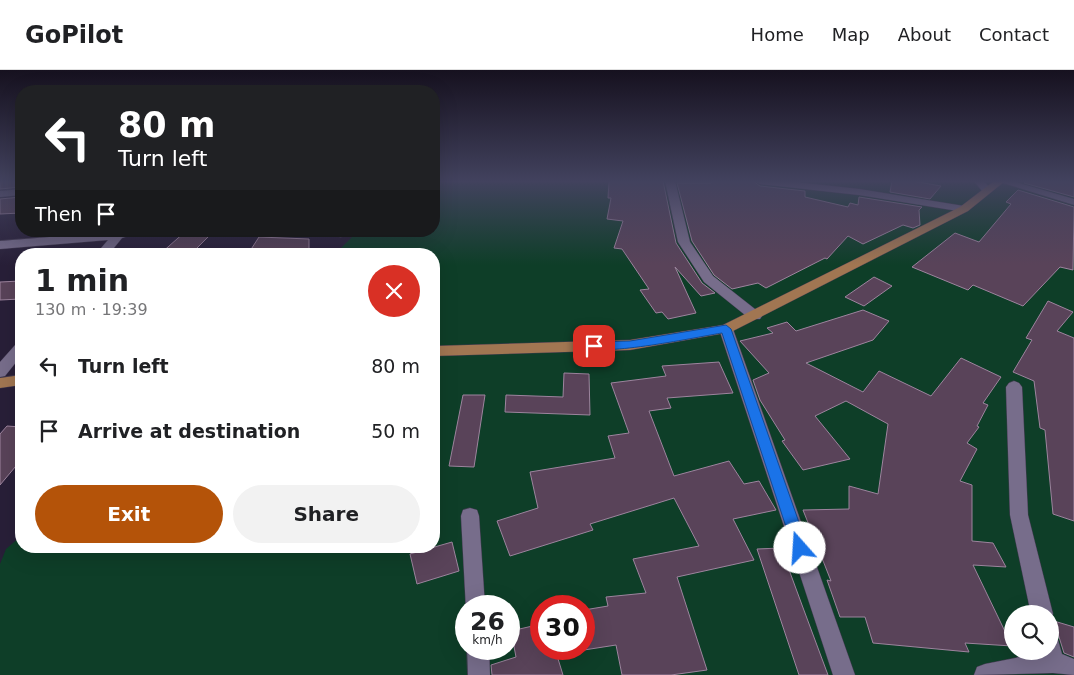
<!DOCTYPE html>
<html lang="en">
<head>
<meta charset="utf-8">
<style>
  :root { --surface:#fff; --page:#f2f2f2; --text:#202124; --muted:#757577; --line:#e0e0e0; --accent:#b45309 }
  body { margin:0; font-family:"DejaVu Sans",sans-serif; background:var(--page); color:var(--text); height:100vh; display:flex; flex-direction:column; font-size:19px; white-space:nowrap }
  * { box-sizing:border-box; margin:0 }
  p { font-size:16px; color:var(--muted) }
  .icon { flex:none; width:28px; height:28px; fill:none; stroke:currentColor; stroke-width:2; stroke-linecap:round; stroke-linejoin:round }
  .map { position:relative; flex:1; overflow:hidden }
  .drawer { position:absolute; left:15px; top:178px; width:425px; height:305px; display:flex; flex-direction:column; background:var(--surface); border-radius:20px; box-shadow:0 5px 20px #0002 }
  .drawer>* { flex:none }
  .banner { position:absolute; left:15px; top:15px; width:425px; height:152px; border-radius:20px; box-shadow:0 5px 20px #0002; background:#202124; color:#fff; overflow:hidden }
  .buttons { position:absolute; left:1004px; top:535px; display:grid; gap:10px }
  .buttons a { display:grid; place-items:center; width:55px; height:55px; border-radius:50%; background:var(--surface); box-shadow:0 5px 20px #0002; font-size:25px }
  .speed { position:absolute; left:455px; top:525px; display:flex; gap:10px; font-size:25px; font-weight:700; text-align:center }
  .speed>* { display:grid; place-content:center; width:65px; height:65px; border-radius:50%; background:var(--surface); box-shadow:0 5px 20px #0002; line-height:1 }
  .speed small { font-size:12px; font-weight:400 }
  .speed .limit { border:8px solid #d22; background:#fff; color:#111 }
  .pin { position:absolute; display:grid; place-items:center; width:42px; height:42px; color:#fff; margin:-21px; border-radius:10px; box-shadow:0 2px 8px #0006 }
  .me { position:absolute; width:55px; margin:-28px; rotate:341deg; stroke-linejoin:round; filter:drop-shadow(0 0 4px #0008) }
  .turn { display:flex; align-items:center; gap:18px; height:105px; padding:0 20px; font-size:22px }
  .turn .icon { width:65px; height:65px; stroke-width:2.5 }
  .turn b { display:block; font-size:35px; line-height:42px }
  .then { display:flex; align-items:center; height:48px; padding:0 20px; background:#0003; gap:10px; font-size:19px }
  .round { display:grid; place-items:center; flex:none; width:52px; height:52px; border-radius:26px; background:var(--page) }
  .overview { display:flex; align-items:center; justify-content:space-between; height:85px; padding:0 20px }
  h1 { font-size:30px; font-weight:700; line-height:38px }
  .primary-button { display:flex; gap:10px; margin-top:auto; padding:10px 20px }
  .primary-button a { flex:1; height:58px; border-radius:30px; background:var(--accent); color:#fff; font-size:20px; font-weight:700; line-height:58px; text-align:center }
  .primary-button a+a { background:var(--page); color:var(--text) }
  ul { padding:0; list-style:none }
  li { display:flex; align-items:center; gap:15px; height:65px; padding:0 20px }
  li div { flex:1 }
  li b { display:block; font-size:19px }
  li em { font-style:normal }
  header { display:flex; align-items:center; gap:30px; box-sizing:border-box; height:70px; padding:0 25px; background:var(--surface); border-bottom:1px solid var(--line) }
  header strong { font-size:24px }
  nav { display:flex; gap:28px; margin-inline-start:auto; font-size:18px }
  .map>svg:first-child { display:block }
  .green { fill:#0e3e28; fill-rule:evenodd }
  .building { fill:#594359; stroke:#9d849e }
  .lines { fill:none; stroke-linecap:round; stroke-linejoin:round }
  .minor-casing { stroke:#41394f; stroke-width:1 }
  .major-casing { stroke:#41394f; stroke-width:1 }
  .minor { fill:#776d8b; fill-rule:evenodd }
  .major { fill:#a17652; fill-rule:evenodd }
  .route { fill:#1a73e8; stroke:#114b97 }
</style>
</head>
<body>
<header>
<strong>GoPilot</strong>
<nav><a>Home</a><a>Map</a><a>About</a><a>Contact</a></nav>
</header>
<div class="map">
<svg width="1074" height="605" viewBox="0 0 1074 605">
  <rect width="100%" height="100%" fill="#281f38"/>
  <!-- green -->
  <path class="green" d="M 434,111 L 1074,111 L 1074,605 L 0,605 L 0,494 L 6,479 L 21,466 L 21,476 L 434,476 L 434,184 L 335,184 L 358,161 L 434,161 ZM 466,536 L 509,536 L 509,579 L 466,579 ZM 541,536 L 584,536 L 584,579 L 541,579 ZM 1012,544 L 1050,544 L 1050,581 L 1012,581 Z"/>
  <!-- building -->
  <path class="building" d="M 0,111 L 21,111 L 21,117 L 0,119 Z
    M 609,111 L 663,111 L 676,173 L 702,213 L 715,223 L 701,226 L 675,197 L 696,243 L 668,249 L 662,242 L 656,243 L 640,220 L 649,219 L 622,179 L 614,178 L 623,151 L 607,149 L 611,128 L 608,128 Z
    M 711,111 L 753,111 L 760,116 L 805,121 L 805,127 L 848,137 L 850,133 L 858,135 L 859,127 L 922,137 L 919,140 L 920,155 L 913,158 L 903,155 L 863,174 L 848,166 L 827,189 L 825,188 L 766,218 L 758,213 L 732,219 L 714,205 L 692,171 L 677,113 L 711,113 Z
    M 892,111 L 913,111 L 941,116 L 930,129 L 890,122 Z
    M 1026,111 L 1074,111 L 1074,127 L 1024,113 Z
    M 1018,120 L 1074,137 L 1073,200 L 1060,197 L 1023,236 L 973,215 L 968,220 L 912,197 L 955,163 L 979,172 L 1011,134 L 1006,132 Z
    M 21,127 L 21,143 L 0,144 L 0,129 Z
    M 186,161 L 214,161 L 191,184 L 160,184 Z
    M 259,167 L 309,169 L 309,184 L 248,184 Z
    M 874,207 L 892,216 L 864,236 L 845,227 Z
    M 21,211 L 21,229 L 0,230 L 0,212 Z
    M 1048,231 L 1073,242 L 1057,261 L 1074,268 L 1074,451 L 1053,444 L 1045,360 L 1040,358 L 1034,311 L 1013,302 L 1032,270 L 1026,268 Z
    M 863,240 L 889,251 L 873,270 L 806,293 L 863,322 L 879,301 L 931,326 L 961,288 L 1001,307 L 983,333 L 988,335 L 977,356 L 979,357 L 967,373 L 977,379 L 960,411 L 972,415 L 972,471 L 993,473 L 1006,497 L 973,495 L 1012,576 L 965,573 L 969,582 L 873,573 L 865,547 L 840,547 L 827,510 L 831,511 L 803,440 L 849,439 L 849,416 L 878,424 L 888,354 L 846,331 L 815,346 L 850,389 L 803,400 L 782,371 L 785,370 L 760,330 L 753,310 L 769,303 L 740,271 L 773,263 L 767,258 L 787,252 L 796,261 Z
    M 719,292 L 733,323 L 667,328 L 671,338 L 649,341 L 674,406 L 729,391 L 744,414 L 759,411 L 776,440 L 733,449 L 754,490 L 677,507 L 707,600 L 671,605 L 622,605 L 616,575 L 584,580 L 584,540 L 608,536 L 606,527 L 646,523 L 633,489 L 699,476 L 674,428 L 590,454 L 593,460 L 510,486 L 497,451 L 538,438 L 530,402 L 615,388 L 608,366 L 629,363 L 611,313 L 666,306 L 662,296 Z
    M 564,303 L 589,304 L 590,345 L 505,342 L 506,325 L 563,327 Z
    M 463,325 L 485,325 L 474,397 L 449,396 Z
    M 7,356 L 21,357 L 21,390 L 0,415 L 0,364 Z
    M 452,472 L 459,501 L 417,514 L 410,484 Z
    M 781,478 L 802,535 L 828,605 L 799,605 L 757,479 Z
    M 1054,551 L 1074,557 L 1074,587 L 1064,583 Z
    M 541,554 L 541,579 L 555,579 L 563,605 L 492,605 L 491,595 L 516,587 L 511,561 Z"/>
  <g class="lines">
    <!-- minor casing -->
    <g class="minor-casing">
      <path id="minor" d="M 665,111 L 675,111 L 690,172 L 713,206 L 760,243 L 762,246 L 760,249 L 750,249 L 704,212 L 678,172 Z
        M 755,111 L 785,111 L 859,119 L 964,136 L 969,139 L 964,142 L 859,125 L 760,114 Z
        M 974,111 L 984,111 L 992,120 L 991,122 L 983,122 Z
        M 997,111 L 1012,111 L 1074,129 L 1074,135 Z
        M 21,119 L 21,125 L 0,127 L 0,121 Z
        M 123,161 L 143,161 L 122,168 L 109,184 L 96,184 L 108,170 L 0,179 L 0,171 Z
        M 325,161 L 344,161 L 347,164 L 341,167 Z
        M 726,254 L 733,259 L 855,605 L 833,605 L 719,259 Z
        M 21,272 L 21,286 L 5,306 L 0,307 L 0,292 L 16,274 Z
        M 1014,311 L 1019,313 L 1022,317 L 1028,445 L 1053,544 L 1050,550 L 1050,544 L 1031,544 L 1010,445 L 1006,317 L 1009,313 Z
        M 470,438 L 477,440 L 479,446 L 485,536 L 466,536 L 466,540 L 461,446 L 463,440 Z
        M 1050,567 L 1058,570 L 1062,584 L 1074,589 L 1074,605 L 1053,603 L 974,605 L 977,597 L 985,594 L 1040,583 L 1040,581 L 1050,581 Z
        M 467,579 L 489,579 L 490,605 L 468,605 Z"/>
    </g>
    <!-- major casing -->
    <g class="major-casing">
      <path id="major" d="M 994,111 L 1005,111 L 968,141 L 731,262 L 630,280 L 434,286 L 434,276 L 630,270 L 723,255 L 960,137 Z
        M 21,305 L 21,315 L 0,318 L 0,308 Z"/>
    </g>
    <!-- minor -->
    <use href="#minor" class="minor"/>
    <!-- major -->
    <use href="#major" class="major"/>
  </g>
  <!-- sky -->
  <linearGradient id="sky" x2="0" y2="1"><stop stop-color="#16111f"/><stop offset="0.57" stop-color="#42425e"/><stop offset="1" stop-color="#42425e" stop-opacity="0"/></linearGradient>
  <rect width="1074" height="195" fill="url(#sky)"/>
  <!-- route -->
  <path class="route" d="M 726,255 L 731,259 L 808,478 L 806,482 L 800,484 L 795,482 L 793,478 L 722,263 C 702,266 598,288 588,276 L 594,272 L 630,271 Z"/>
</svg>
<div class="buttons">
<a><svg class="icon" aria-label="search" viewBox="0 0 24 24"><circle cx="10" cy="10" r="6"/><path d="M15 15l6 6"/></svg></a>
</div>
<div class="speed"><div>26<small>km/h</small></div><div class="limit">30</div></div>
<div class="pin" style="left:594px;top:276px;background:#d93025"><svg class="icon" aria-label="arrive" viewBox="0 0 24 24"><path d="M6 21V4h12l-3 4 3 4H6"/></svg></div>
<svg class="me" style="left:800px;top:478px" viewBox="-20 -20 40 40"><circle r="19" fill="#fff"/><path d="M0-13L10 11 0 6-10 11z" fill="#1a73e8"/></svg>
<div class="banner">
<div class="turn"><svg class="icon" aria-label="left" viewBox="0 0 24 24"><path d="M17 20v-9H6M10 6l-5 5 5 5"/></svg><div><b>80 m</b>Turn left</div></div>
<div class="then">Then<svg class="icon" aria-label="arrive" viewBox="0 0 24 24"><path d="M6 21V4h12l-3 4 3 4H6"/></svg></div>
</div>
<section class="drawer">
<div class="overview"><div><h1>1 min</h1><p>130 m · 19:39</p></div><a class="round" style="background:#d93025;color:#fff"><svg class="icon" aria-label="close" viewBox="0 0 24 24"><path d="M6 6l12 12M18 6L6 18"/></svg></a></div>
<ul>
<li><svg class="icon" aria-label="left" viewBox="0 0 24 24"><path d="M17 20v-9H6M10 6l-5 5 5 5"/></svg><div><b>Turn left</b></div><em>80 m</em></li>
<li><svg class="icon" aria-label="arrive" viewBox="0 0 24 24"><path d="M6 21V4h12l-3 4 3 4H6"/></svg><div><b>Arrive at destination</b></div><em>50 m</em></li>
</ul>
<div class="primary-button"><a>Exit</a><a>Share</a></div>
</section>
</div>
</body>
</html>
